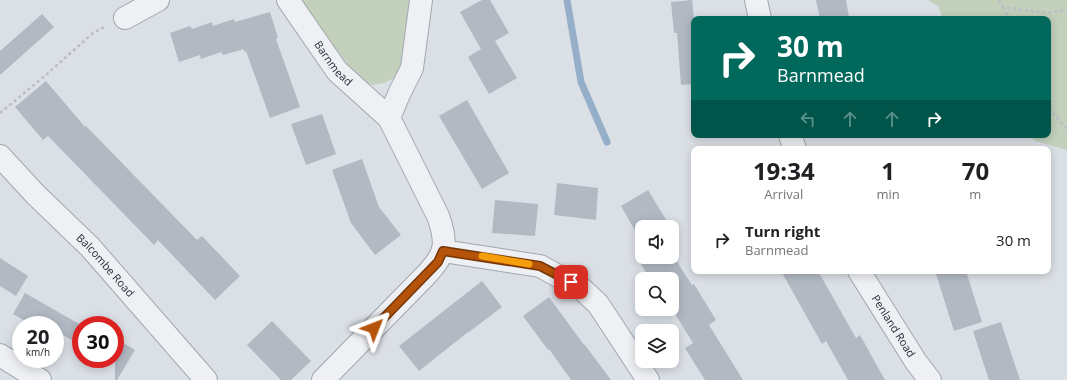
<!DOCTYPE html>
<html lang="en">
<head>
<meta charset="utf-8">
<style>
  :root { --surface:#fff; --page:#f6f6f6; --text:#202124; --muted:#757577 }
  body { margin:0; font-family:"Open Sans",sans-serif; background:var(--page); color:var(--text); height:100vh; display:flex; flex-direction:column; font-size:15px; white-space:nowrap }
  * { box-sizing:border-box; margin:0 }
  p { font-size:13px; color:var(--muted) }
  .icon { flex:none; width:22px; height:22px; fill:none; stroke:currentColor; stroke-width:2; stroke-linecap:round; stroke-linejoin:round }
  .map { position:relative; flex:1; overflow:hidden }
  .side { position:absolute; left:691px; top:146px; width:360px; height:128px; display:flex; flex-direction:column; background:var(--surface); border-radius:8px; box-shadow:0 2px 10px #0003 }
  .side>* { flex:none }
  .hud { position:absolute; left:691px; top:16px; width:360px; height:122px; border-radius:8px; box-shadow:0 2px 10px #0003; background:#00695c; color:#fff; overflow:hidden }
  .controls { position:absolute; left:635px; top:220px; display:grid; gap:8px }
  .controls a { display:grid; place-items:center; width:44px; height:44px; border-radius:8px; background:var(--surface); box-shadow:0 2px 10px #0003; font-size:20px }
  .speed { position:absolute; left:12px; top:316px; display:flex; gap:8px; font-size:20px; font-weight:700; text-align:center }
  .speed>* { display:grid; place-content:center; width:52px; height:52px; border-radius:50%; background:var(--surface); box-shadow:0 2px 10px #0003; line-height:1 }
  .speed small { font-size:10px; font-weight:400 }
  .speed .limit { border:6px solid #d22; background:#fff; color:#111 }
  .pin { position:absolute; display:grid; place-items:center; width:34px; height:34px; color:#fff; margin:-17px; border-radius:8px; box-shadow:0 2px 6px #0006 }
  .me { position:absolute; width:44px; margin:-22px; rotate:45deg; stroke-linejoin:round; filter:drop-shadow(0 0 3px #0008) }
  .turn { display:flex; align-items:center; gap:14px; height:84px; padding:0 20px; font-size:18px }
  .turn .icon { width:52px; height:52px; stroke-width:2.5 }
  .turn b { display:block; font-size:28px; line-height:34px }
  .lanes { display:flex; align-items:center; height:38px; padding:0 20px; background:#0003; justify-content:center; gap:20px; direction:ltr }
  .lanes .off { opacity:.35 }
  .eta { display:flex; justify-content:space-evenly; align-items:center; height:68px; text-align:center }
  .eta b { font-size:24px; font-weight:700; line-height:28px }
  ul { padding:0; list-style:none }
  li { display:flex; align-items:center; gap:12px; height:52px; padding:0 20px }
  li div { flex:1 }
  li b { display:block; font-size:15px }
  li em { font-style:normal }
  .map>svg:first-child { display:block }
  .green { fill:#c2d0bc }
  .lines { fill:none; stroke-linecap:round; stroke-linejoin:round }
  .stream { stroke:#95afc8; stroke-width:7 }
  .building { fill:#b2b9c3 }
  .minor-casing { stroke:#a1a7b0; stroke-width:24 }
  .path { stroke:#babec4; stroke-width:2.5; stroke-dasharray:3 3; stroke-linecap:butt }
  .minor { stroke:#eef0f4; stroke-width:22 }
  .route-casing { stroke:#753606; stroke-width:10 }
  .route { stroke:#b45309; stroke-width:7 }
  .slow { stroke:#f59e0b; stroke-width:7 }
  .labels { text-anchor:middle; stroke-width:3; stroke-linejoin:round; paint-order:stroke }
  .street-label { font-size:11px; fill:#252e3c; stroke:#eaeff4 }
</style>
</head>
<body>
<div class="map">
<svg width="1067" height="380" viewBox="0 0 1067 380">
  <rect width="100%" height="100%" fill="#dbe0e6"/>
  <!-- green -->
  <path class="green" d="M 299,0 L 414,0 L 407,60 L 398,76 L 384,83 L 372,85 L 358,78 Z
    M 928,0 L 1067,0 L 1067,150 L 1036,141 L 1027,135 L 1048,135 L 1048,19 L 943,19 L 938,6 Z"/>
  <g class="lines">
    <!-- stream -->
    <path class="stream" d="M 567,0 L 581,82 L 607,142"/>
  </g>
  <!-- building -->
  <path class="building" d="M 482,0 L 490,0 L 509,33 L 495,41 L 517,78 L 489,94 L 468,57 L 489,44 L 481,49 L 460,12 Z
    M 692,0 L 694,19 L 694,84 L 681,85 L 677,33 L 674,33 L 671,2 Z
    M 816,0 L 846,0 L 849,17 L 839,19 L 820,19 Z
    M 270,12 L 278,38 L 276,39 L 300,107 L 270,118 L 246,51 L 244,52 L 244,49 L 223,55 L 221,52 L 201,59 L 200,55 L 179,62 L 170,33 L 190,26 L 192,29 L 212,22 L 213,26 L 234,19 L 235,22 Z
    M 42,14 L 54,27 L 0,75 L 0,51 Z
    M 46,81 L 85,127 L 86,126 L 197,240 L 202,236 L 240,276 L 215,300 L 158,240 L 154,245 L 48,136 L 43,140 L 15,107 Z
    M 467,100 L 509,173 L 482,189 L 439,116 Z
    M 322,114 L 336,154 L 306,165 L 291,124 Z
    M 362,159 L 379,207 L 401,235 L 375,255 L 351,223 L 332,170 Z
    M 557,183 L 598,188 L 596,220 L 554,215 Z
    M 648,190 L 670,226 L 642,227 L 642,243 L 621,206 Z
    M 495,200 L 538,204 L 535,236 L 492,233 Z
    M 672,254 L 692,285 L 694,284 L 716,320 L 709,325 L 743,380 L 705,380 L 685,348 L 693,343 L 672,309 L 672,279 L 650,279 L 639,261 L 645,257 L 672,257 Z
    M 0,258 L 28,276 L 16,296 L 0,286 Z
    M 781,271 L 818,271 L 856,338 L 860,335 L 885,380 L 848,380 L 826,341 L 822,344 Z
    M 935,271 L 966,271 L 982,322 L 954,331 Z
    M 482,281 L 502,307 L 469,332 L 468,332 L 419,371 L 399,346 Z
    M 25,293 L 81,325 L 81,346 L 55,330 L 55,325 L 32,325 L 13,314 Z
    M 549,297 L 584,345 L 585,345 L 611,380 L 571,380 L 549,349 L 548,350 L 523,316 Z
    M 272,321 L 311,361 L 291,380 L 281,380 L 247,345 Z
    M 1001,322 L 1010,350 L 1020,380 L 989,380 L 982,359 L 973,331 Z
    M 115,338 L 135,350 L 117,380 L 115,380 Z"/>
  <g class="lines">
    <!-- minor casing -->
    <g class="minor-casing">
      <g id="minor">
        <path id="s1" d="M 288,0 L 337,71 L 389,118"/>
        <path d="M 756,0 L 760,19"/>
        <path d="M 125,18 L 158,0"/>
        <path d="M 790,135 L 795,149"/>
        <path id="s2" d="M 0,156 L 35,194 L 90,247 L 206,380"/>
        <path d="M 443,251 L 540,266 L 582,289 L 598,304 L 648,380"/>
        <path id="s3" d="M 859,271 L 916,362 L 930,380"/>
        <path d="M 0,355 L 40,380"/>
        <path d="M 323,380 L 426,275 C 446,254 448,244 438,216 L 389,118 L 399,94 L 412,68 L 421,0"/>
      </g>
    </g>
    <!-- path -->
    <path class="path" d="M 999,0 L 1003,7 L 1046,13 L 1067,10
      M 1003,7 L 1009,19
      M 1048,102 L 1054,115 L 1067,129
      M 0,113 L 47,74 L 93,33 L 106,26"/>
    <!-- minor -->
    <use href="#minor" class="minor"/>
  </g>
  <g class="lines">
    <!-- route casing -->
    <g class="route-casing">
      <path id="route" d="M 374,328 L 438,262 L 443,251 L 540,266 L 571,282"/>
    </g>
    <!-- route -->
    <use href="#route" class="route"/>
    <!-- slow -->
    <path class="slow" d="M 482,256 L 529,264"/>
  </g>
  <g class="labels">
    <!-- street labels -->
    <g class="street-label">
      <text dy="4" stroke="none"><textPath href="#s1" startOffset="78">Barnmead</textPath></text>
      <text dy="4" stroke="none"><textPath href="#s2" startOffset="152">Balcombe Road</textPath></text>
      <text dy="4" stroke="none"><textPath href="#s3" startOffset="65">Penland Road</textPath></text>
    </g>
  </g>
</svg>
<div class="controls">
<a><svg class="icon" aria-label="sound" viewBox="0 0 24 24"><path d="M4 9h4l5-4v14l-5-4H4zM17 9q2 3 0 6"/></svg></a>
<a><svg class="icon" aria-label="search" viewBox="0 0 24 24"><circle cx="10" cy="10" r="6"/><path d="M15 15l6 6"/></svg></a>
<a><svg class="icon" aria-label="layers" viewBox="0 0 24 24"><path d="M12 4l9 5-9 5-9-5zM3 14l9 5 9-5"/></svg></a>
</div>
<div class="speed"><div>20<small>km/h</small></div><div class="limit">30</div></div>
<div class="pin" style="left:571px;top:282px;background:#d93025"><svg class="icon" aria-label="arrive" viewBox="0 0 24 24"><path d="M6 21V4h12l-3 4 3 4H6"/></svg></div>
<svg class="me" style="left:374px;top:328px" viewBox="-20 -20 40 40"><path d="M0-17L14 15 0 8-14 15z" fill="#b45309" stroke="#fff" stroke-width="4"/></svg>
<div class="hud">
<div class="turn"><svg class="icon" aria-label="right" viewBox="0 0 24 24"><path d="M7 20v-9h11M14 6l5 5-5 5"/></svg><div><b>30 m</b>Barnmead</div></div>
<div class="lanes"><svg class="icon off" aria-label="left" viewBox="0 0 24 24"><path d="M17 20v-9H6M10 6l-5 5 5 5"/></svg><svg class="icon off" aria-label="ahead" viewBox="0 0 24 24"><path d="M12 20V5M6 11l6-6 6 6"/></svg><svg class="icon off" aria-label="ahead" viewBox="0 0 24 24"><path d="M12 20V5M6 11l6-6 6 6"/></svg><svg class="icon" aria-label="right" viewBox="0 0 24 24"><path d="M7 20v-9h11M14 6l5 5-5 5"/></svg></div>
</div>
<section class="side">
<div class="eta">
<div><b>19:34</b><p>Arrival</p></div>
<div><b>1</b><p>min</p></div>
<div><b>70</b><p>m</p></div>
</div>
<ul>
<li><svg class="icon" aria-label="right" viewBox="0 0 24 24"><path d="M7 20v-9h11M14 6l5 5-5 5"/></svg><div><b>Turn right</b><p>Barnmead</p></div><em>30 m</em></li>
</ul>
</section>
</div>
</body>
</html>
